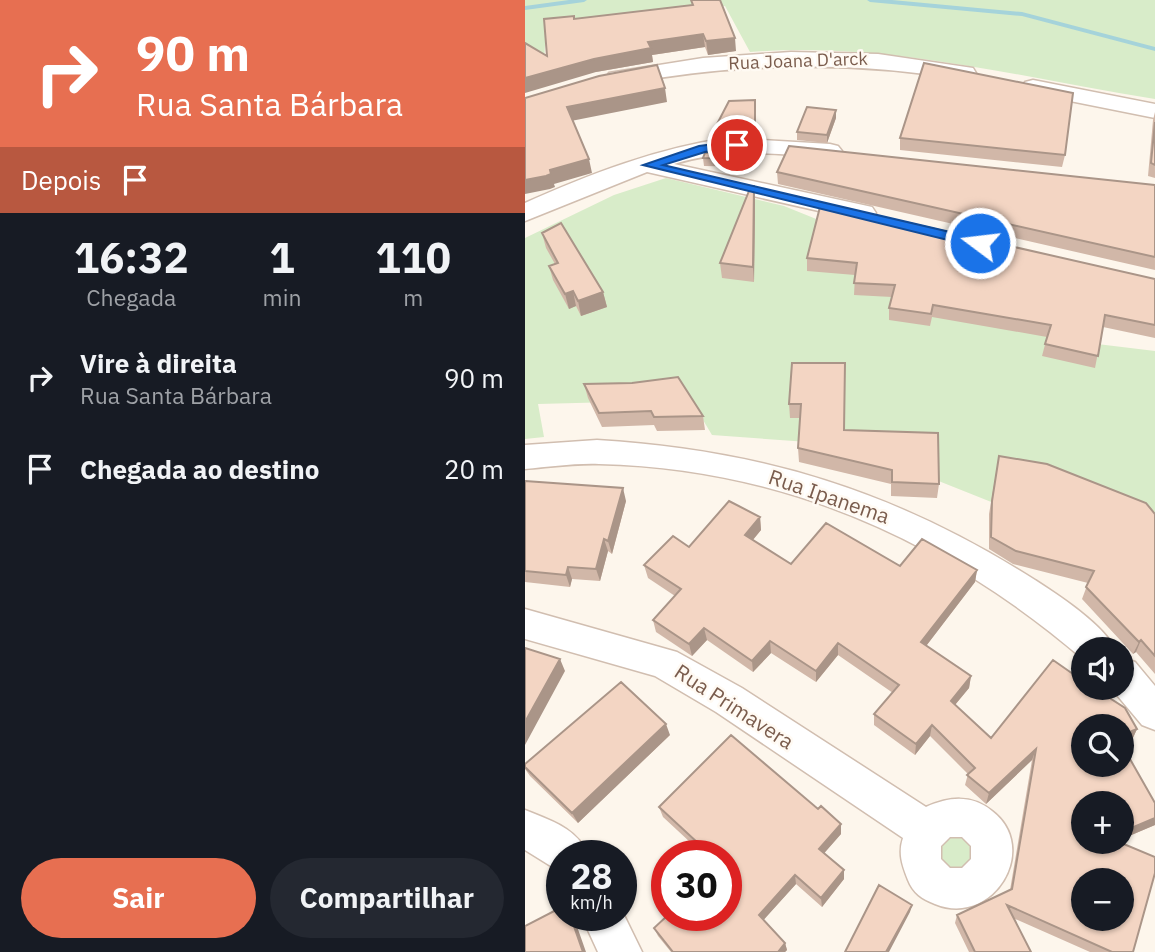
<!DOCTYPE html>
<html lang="pt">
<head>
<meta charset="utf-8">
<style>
  :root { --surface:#171b24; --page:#242831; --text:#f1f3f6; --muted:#9ea1a6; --accent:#e76f51 }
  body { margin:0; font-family:"IBM Plex Sans",sans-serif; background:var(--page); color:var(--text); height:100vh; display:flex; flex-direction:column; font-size:26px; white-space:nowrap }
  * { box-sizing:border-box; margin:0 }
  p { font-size:23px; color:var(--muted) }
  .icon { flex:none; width:38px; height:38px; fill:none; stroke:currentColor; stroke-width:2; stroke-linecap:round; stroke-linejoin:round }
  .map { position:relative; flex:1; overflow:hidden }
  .details { display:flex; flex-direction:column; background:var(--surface); width:525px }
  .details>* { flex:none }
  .hud { background:#e76f51; color:#fff; overflow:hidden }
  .fabs { position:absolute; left:546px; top:637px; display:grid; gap:14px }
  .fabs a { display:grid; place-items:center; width:63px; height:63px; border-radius:50%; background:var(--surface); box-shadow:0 2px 5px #0004; font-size:35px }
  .speed { position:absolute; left:21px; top:840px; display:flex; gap:14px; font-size:35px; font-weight:700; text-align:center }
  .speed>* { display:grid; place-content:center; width:91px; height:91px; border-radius:50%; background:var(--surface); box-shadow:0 2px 5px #0004; line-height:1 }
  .speed small { font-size:18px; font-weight:400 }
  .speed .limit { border:10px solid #d22; background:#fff; color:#111 }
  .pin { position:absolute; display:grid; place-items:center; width:60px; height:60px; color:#fff; margin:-30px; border:4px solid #fff; border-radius:50%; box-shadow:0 2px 7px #0007 }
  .me { position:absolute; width:77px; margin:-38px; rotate:285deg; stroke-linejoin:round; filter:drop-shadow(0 0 5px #0008) }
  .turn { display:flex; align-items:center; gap:24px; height:147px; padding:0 21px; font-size:32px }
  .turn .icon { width:91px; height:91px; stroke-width:2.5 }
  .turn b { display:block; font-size:49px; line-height:60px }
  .then { display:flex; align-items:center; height:66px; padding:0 21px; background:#0003; gap:14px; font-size:26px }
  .eta { display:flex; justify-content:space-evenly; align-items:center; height:119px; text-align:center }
  .eta b { font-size:42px; font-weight:700; line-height:49px }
  .primary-button { display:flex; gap:14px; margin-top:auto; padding:14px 21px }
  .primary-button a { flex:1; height:80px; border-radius:42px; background:var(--accent); color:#fff; font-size:28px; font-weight:700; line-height:80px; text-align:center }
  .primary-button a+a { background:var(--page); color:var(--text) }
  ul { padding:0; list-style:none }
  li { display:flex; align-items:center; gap:21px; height:91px; padding:0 21px }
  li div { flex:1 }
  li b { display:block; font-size:26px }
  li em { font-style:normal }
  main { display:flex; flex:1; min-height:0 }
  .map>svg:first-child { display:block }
  .green { fill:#d8ecc9 }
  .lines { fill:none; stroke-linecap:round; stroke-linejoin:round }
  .stream { fill:#a5d3da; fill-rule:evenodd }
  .street-casing { stroke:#d1beb0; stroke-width:3 }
  .street { fill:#fff; fill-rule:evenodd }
  .wall { fill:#d1b7a8; fill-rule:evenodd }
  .shaded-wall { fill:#aa9588 }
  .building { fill:#f3d5c3; stroke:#aa9588; stroke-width:2; fill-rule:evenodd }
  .route { fill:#1a73e8; stroke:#114b97; stroke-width:2 }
  .labels { text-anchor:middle; stroke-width:5; stroke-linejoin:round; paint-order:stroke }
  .far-street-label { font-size:18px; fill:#7a5c4d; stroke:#fffaf3 }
  .street-label { font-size:21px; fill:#7a5c4d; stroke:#fffaf3 }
</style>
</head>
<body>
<main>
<section class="details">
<div class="hud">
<div class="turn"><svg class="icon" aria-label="right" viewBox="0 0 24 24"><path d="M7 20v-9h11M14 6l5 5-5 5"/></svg><div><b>90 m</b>Rua Santa Bárbara</div></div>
<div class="then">Depois<svg class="icon" aria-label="arrive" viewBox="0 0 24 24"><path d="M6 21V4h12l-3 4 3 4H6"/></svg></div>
</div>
<div class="eta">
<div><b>16:32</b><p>Chegada</p></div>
<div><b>1</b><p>min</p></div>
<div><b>110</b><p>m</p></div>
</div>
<ul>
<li><svg class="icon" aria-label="right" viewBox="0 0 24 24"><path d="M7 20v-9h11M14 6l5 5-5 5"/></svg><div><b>Vire à direita</b><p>Rua Santa Bárbara</p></div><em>90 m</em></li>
<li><svg class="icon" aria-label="arrive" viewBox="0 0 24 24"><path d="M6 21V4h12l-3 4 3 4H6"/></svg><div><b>Chegada ao destino</b></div><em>20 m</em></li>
</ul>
<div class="primary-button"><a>Sair</a><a>Compartilhar</a></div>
</section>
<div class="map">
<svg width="630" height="952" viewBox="0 0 630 952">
  <rect width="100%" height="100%" fill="#fdf6ec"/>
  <!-- green -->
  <path class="green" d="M 0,0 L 630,0 L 630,99 C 497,78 361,41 225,52 L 200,6 L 21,28 L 19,63 L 0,52 Z
    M 141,178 L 259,206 L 321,231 L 564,343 L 630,351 L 630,607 L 524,525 L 391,472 L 297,443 L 187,435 L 166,400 L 13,404 L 19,437 L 0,439 L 0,238 L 89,195 Z
    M 421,822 L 464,857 L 414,880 L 405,871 Z"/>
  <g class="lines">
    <!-- stream -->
    <path class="stream" d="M 44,0 L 62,0 L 59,2 L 0,10 L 0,6 Z
      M 342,0 L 367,0 L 497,12 L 630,47 L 630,51 L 497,16 L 345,2 Z"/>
    <!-- street casing -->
    <g class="street-casing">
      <path id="street" d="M 266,52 L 353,54 L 448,68 L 451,73 L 440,80 C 323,60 209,63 92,85 L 81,78 L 84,73 L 178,58 Z
        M 508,80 L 630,104 L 630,118 L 500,92 L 497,87 L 500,82 Z
        M 203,138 L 305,144 L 313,146 L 317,151 L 313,156 L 305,158 C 251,153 202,148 149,164 L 338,205 L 347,207 L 351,213 L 347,219 L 338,221 L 122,172 L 0,221 L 0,203 C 65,174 132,148 203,138 Z
        M 72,440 C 237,450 370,491 510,580 C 533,595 578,624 590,649 L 558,649 L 558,659 C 420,541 259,468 74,464 C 50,463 24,467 0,469 L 0,445 Z
        M 0,609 L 152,652 L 217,688 L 401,807 C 424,797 446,794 467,811 C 516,848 468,928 410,904 C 397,899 388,893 383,880 C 377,865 373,853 378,838 L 191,712 L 130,676 L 0,639 ZM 425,837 L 437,837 L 446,846 L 446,859 L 437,868 L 425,868 L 416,859 L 416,846 Z
        M 597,658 L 610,662 L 630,686 L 630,730 L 617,725 L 586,688 L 597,688 Z
        M 0,810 C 27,821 52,828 64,856 L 37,856 L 37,873 L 0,850 Z
        M 96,909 L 117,952 L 73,952 L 56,915 L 96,915 Z"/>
    </g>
    <!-- street -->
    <use href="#street" class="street"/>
  </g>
  <!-- wall -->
  <path class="wall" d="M 166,0 L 211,51 L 183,55 L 180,47 L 127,55 L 128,62 L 71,72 L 22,56 L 49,19 L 167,5 Z
    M 630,112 L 630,178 L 623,176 L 628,120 Z
    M 231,115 L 231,135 L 193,138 L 192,124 Z
    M 311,118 L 302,143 L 272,140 L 272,132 Z
    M 375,138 L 540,155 L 537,167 L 375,150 Z
    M 230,147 L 230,167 L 179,166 L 178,158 Z
    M 252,172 L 630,185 L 630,270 L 253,184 Z
    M 229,186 L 230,201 L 229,282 L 197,278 L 195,263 Z
    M 17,233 L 78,292 L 82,307 L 56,316 L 51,306 L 44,309 L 28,280 L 24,266 L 30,264 L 21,248 Z
    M 282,258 L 630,279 L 630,338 L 578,327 L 570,368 L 517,356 L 522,337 L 407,317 L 405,326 L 364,320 L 364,308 L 367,297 L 329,295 L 330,275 L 282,271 Z
    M 267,363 L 319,430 L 414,484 L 412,498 L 366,496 L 366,484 L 274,462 L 273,448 L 275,418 L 265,418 L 264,404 Z
    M 59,384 L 178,416 L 180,430 L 132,431 L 129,425 L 77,427 L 63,398 Z
    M 474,456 L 630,514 L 630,674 L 611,652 L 608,654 L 557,599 L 563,583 L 488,564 L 464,549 L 464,514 Z
    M 0,481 L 101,501 L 87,554 L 83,551 L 75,581 L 47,579 L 45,587 L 0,582 Z
    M 204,501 L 235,517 L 236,530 L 228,540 L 266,564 L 301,523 L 375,566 L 397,539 L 452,570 L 450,582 L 401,646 L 446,676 L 444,688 L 430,705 L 466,738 L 528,660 L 558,681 L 558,688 L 569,688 L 600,708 L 612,729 L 607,740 L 597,744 L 597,726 L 558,726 L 558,765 L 597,765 L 597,745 L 630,803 L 630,825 L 597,839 L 597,803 L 558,803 L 558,842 L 594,842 L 630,857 L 630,873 L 608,952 L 565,952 L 488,918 L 506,952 L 444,952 L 430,923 L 432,915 L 485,890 L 507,760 L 461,804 L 440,785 L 443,774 L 405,736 L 390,755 L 349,725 L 349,714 L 368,693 L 313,655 L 291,682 L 246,653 L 228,672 L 182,640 L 167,656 L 131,632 L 128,620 L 150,596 L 123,578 L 119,565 L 148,536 L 164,547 ZM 558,880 L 597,880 L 597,919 L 558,919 Z
    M 145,735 L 53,823 L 5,776 L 0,769 L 0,764 Z
    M 134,807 L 316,834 L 299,853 L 319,870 L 319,879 L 297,907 L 271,884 L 238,920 L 260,943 L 262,950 L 260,952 L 146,952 L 133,936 L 129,928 L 201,915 L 201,856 L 180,856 L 138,817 Z"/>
  <!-- shaded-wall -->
  <path class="shaded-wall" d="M 178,34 L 180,47 L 127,55 L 128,62 L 71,72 L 0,93 L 0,78 L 123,42 Z
    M 210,38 L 211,51 L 183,55 L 181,41 Z
    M 140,88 L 142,102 L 46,121 L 42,107 Z
    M 230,100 L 231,115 L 231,135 L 230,121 Z
    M 311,110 L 311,118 L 302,143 L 302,135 Z
    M 64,159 L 67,173 L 29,184 L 30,187 L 25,189 L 0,194 L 0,180 L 25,170 Z
    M 229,186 L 230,201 L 229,282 L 228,267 Z
    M 48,291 L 51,306 L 44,309 L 40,294 Z
    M 78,292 L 82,307 L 56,316 L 53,301 Z
    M 98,488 L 101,501 L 87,554 L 83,541 Z
    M 235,517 L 236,530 L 221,548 L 220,535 Z
    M 79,539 L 83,551 L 75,581 L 71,569 Z
    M 43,567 L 47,579 L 45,587 L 41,575 Z
    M 452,570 L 450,582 L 395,654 L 396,642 Z
    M 179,628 L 182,640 L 167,656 L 164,644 Z
    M 616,640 L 611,652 L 608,654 L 614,642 Z
    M 245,641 L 246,653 L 228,672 L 227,661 Z
    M 313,643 L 313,655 L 291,682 L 291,671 Z
    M 35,659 L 40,671 L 0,745 L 0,722 Z
    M 446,676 L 444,688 L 424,712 L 426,701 Z
    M 141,724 L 145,735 L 53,823 L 47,813 Z
    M 407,725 L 405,736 L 390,755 L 391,744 Z
    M 612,729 L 607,740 L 597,744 L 597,735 Z
    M 511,749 L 507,760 L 461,804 L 464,793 Z
    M 630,818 L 630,825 L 597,839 L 597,832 Z
    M 316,824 L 316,834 L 295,858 L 294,849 Z
    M 319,870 L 319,879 L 297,907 L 296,898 Z
    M 270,875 L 271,884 L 235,924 L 234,915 Z
    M 387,905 L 385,912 L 364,952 L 361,952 Z
    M 45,915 L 48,915 L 61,952 L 58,952 Z
    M 260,943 L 262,950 L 260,952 L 253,952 Z"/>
  <!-- building -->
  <path class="building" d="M 166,0 L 195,0 L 210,38 L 181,41 L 178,34 L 123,42 L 126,48 L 69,59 L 0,78 L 0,43 L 22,56 L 19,19 L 49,16 L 49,19 L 168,5 Z
    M 399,63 L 548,93 L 540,155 L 375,138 Z
    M 132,65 L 140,88 L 42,107 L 64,159 L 25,170 L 26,174 L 21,176 L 0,180 L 0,98 L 74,76 Z
    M 230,100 L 230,121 L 192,124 L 204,101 Z
    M 282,107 L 311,110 L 302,135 L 272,132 Z
    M 630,122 L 630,165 L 626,163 Z
    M 264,146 L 630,185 L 630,257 L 252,172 Z
    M 230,147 L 230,159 L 178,158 L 180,153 Z
    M 226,186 L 229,186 L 228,267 L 195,263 Z
    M 296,203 L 630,279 L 630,325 L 580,315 L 573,356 L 520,344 L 526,325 L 408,305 L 406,314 L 364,308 L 370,285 L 329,283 L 332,263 L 282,258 Z
    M 36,223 L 78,292 L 53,301 L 48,291 L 40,294 L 24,266 L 33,263 L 17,233 Z
    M 267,363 L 320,363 L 319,430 L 413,433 L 414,484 L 367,482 L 367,470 L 273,448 L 276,404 L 264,404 Z
    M 153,377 L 178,416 L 129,417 L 126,411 L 74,413 L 59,384 L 107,383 Z
    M 474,456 L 522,464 L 621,503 L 630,514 L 630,656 L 616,640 L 614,642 L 561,587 L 569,571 L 491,551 L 466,537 L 467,501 Z
    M 0,481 L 98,488 L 83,541 L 79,539 L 71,569 L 43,567 L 41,575 L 0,571 Z
    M 204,501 L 235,517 L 220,535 L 266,564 L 301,523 L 375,566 L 397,539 L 452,570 L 396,642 L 446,676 L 426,701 L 466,738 L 528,660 L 558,681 L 558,688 L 569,688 L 600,708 L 612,729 L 597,735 L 597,726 L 558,726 L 558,765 L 597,765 L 597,745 L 630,803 L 630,818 L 597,832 L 597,803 L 558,803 L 558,842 L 594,842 L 630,857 L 630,873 L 608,952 L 587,952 L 482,905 L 506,952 L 450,952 L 432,915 L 487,889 L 511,749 L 464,793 L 442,775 L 450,768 L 407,725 L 391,744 L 349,714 L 374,685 L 313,643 L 291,671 L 245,641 L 227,661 L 179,628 L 164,644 L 128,620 L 156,589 L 119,565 L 148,536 L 164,547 ZM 558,880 L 597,880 L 597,919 L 558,919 Z
    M 0,648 L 35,659 L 0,722 Z
    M 96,682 L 141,724 L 47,813 L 0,767 L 0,764 Z
    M 206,735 L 293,809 L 296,806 L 316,824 L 294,849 L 319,870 L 296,898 L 270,875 L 234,915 L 260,943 L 253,952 L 148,952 L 129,928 L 143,915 L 201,915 L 201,856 L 187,856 L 134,807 Z
    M 354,885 L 387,905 L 361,952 L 320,952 Z
    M 37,907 L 37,915 L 45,915 L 58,952 L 0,952 L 0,926 Z"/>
  <!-- route -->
  <path class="route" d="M 212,141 L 216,142 L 216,147 L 180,152 L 138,165 L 455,239 L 462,243 L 455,248 L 118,165 L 174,146 Z"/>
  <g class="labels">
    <!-- far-street labels -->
    <g class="far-street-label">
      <text transform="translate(273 61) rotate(-2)" y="6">Rua Joana D'arck</text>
    </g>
    <!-- street labels -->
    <g class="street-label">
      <text transform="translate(304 497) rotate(19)" y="7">Rua Ipanema</text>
      <text transform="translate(209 707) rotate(33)" y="7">Rua Primavera</text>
    </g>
  </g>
</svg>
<div class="fabs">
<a><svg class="icon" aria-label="sound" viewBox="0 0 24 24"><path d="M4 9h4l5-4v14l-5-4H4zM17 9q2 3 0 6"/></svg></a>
<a><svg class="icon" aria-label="search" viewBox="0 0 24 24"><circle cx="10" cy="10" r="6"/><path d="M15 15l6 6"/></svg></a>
<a>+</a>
<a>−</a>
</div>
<div class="speed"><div>28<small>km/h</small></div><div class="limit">30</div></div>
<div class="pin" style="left:212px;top:145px;background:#d93025"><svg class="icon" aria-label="arrive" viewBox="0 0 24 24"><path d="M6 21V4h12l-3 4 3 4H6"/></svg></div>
<svg class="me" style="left:455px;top:243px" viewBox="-20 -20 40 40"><circle r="17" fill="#1a73e8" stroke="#fff" stroke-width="3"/><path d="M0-11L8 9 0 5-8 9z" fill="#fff"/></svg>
</div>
</main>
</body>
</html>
